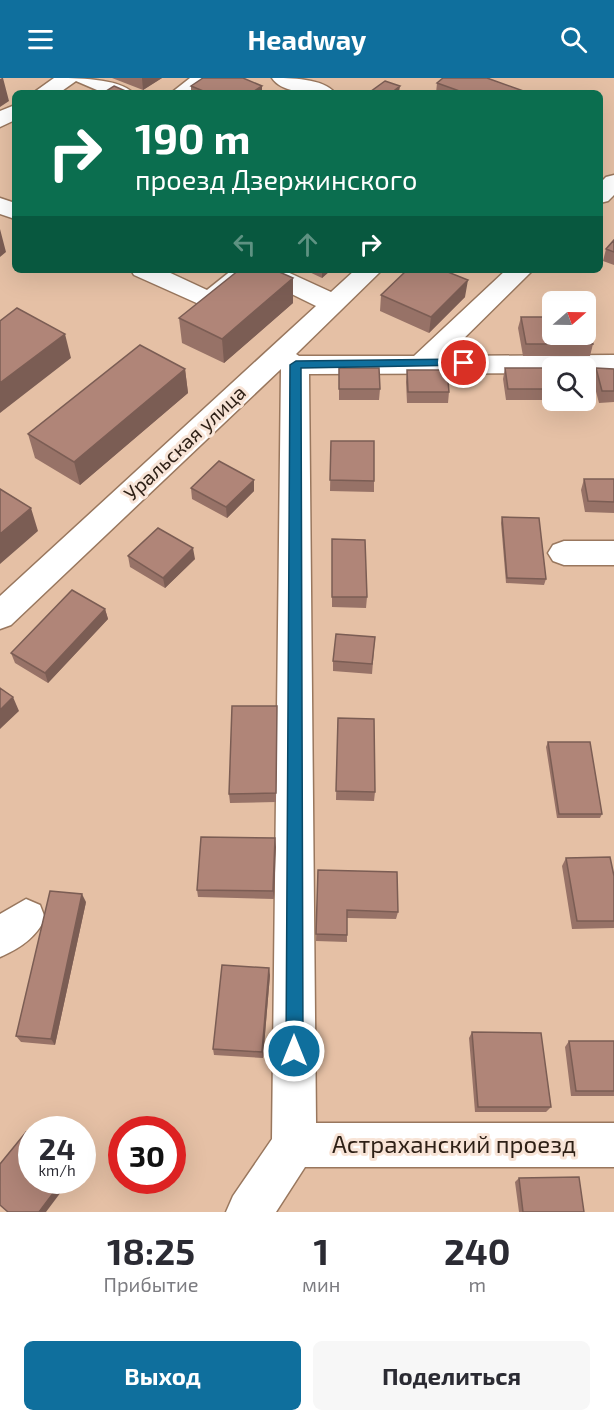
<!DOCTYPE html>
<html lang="ru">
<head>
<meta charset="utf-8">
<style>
  :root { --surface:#fff; --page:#f7f7f7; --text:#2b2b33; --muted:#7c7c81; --accent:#0f6f9d }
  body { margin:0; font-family:"Exo 2",sans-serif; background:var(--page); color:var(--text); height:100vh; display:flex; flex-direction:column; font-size:22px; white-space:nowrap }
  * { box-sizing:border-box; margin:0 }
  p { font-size:20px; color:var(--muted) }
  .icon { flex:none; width:33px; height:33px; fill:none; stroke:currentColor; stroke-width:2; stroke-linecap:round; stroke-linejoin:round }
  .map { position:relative; height:1134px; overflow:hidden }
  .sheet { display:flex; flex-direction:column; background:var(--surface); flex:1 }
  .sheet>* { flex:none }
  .guide { position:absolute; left:12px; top:12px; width:591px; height:183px; border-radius:9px; box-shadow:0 6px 24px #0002; background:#0b6e4f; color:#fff; overflow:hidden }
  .needle { width:39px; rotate:70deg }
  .fabs { position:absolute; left:542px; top:213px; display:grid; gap:12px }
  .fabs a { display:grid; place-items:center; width:54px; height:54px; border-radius:9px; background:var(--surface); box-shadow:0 6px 24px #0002; font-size:30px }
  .speed { position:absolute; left:18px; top:1038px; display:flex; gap:12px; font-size:30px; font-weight:700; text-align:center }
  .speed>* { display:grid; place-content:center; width:78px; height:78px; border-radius:50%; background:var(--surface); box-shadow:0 6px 24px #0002; line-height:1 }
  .speed small { font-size:15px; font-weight:400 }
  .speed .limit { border:9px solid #d22; background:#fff; color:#111 }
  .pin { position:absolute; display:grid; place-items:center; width:51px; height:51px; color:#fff; margin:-26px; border:3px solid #fff; border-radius:50%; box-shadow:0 2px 6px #0007 }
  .me { position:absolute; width:66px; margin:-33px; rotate:0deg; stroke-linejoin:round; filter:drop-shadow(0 0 4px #0008) }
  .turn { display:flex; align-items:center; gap:21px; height:126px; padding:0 24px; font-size:27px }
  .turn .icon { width:78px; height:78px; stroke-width:2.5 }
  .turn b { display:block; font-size:42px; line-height:51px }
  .lanes { display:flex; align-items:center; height:57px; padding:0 24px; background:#0003; justify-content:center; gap:30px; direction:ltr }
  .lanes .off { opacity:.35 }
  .eta { display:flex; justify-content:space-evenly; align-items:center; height:102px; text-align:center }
  .eta b { font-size:36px; font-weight:700; line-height:42px }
  .action { display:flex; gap:12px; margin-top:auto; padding:12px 24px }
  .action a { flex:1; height:69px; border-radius:9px; background:var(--accent); color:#fff; font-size:24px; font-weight:700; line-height:69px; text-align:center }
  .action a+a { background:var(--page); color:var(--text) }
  header { display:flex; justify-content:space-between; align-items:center; height:78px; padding:0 24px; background:var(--accent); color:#fff; font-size:27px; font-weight:700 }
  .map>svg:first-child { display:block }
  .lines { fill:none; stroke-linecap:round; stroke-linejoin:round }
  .minor-casing { stroke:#99775e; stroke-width:3 }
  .minor { fill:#fff; fill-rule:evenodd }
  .wall { fill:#977267 }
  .shaded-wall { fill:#7b5d54 }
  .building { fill:#b08578; stroke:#7b5d54; stroke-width:1.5 }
  .route { fill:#0f6f9d; stroke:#0a4866; stroke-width:1.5 }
  .labels { text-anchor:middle; stroke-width:6; stroke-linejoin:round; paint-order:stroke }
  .street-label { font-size:20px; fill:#2d1f15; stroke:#f8e4d7 }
  .near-street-label { font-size:24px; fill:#2d1f15; stroke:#f8e4d7 }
</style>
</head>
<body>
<header><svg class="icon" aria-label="menu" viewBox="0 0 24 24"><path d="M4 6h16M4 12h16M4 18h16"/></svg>Headway<svg class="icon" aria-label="search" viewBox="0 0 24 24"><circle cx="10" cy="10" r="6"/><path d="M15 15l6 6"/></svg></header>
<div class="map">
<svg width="614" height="1134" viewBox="0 0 614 1134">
  <rect width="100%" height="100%" fill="#e5c0a5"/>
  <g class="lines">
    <!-- minor casing -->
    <g class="minor-casing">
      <path id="minor" d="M 54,0 C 75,0 119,0 133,15 L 104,15 L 76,3 L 59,15 L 33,15 Z
        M 190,0 L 214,0 L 196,15 L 171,15 Z
        M 272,0 C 290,0 323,0 335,15 C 316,15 283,17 272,0 Z
        M 15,27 L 15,42 L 0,49 L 0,33 Z
        M 614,97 L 614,117 L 608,123 L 600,125 L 600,105 L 606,99 Z
        M 0,120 L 15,125 L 15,141 L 0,136 Z
        M 131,192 L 164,192 L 207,212 L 232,192 L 283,192 L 331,214 L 355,192 L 382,192 L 296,276 L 299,278 L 414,278 L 506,192 L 533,192 L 446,278 L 614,277 L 614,295 L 585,295 L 585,290 L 552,290 L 552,295 L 309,296 L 316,1045 L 614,1045 L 614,1089 L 305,1089 L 276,1134 L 226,1134 L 233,1118 L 272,1061 L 281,291 L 11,547 L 0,551 L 0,518 L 316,228 L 255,198 L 219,229 L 210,231 L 134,197 Z
        M 564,463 L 614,463 L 614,487 L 564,487 L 553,483 L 548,475 L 553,467 Z
        M 26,821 L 40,827 L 45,840 C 37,859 19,871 0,879 L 0,836 Z"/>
    </g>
    <!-- minor -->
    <use href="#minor" class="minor"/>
  </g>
  <!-- wall -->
  <path class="wall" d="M 112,0 L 162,0 L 143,12 Z
    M 437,5 L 529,15 L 436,15 Z
    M 191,8 L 262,8 L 262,15 L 191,15 Z
    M 614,162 L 614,187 L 603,183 L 606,171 Z
    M 305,192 L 331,192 L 322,200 Z
    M 293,200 L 293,225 L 224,285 L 182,265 L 179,240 Z
    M 381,217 L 465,219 L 429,255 L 380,233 Z
    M 521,239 L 593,266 L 590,278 L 523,278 L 518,250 Z
    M 339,290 L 380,311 L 379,322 L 339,322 Z
    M 505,290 L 549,311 L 547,322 L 506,322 L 503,301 Z
    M 596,290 L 614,291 L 614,324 L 599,325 L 593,302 Z
    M 185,291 L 188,315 L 80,407 L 35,380 L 28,356 Z
    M 407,292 L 449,314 L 448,325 L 407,325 L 406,304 Z
    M 331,363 L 374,403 L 374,414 L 330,413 Z
    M 584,401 L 614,401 L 614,435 L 585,434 L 581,412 Z
    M 254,402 L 254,413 L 227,440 L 192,421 L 191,410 Z
    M 502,439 L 546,501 L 544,507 L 506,505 L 501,445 Z
    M 332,461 L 367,519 L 366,530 L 332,529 Z
    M 128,478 L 195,481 L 165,510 L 130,489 Z
    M 105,531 L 108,541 L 48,605 L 15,585 L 11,575 Z
    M 375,559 L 372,596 L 333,593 L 333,583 Z
    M 277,628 L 276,724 L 230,725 L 229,716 Z
    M 338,640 L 375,714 L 374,723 L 336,722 Z
    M 548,664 L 602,736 L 600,740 L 557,740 L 546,669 Z
    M 275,760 L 274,821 L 198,819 L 197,812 Z
    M 566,780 L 614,798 L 614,850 L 572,851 L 562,788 Z
    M 318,792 L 398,834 L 396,841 L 347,840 L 347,864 L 316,863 Z
    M 86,824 L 55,967 L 21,964 L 16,958 Z
    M 270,897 L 263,980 L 214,977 L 213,971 Z
    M 472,954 L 551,1029 L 546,1034 L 475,1034 L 469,960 Z
    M 569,963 L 614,963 L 614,1018 L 571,1018 L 565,969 Z
    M 519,1100 L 584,1134 L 519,1134 L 515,1104 Z"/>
  <!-- shaded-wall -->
  <path class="shaded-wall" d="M 2,0 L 3,0 L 9,23 L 0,29 L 0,1 Z
    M 142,0 L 162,0 L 143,12 Z
    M 262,8 L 262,15 L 251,15 Z
    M 400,8 L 399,14 L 399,15 L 391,15 Z
    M 0,151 L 6,174 L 0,179 Z
    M 322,192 L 331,192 L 322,200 Z
    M 293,200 L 293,225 L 224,285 L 222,261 Z
    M 468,202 L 465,219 L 429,255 L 431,239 Z
    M 65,256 L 71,280 L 0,335 L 0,305 Z
    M 185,291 L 188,315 L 80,407 L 74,384 Z
    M 254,402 L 254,413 L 227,440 L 226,429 Z
    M 31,430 L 38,453 L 0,486 L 0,456 Z
    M 193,470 L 195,481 L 165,510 L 163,500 Z
    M 105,531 L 108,541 L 48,605 L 45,595 Z
    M 13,619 L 19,633 L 0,651 L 0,632 Z
    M 275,760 L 276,769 L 274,821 L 273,813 Z
    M 82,816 L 86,824 L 55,967 L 51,961 Z
    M 269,890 L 270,897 L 263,980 L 262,974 Z
    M 63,1102 L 70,1102 L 46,1134 L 39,1134 Z"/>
  <!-- building -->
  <path class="building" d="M 203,0 L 243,0 L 262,8 L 251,15 L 208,15 L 191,8 Z
    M 443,0 L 487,0 L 529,15 L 465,15 L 437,5 Z
    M 385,3 L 400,8 L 391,15 L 372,15 L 370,14 Z
    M 114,8 L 130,15 L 103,15 Z
    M 614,162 L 614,174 L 606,171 Z
    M 239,192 L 275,192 L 293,200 L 222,261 L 179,240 Z
    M 407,192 L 443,192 L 468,202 L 431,239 L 381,217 Z
    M 17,230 L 65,256 L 0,305 L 0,243 Z
    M 521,239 L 552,239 L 552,256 L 585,256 L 585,239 L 586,239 L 593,266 L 526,266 Z
    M 140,267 L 185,291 L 74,384 L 28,356 Z
    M 339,290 L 379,290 L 380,311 L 339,311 Z
    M 505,290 L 545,290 L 549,311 L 508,311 Z
    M 596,290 L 614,291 L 614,313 L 602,313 Z
    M 407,292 L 447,292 L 449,314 L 408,314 Z
    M 331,363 L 374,363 L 374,403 L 330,402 Z
    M 219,383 L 254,402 L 226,429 L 191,410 Z
    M 584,401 L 614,401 L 614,424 L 588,423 Z
    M 0,411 L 31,430 L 0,456 Z
    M 502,439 L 539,440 L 546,501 L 507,500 Z
    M 158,450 L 193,470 L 163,500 L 128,478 Z
    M 332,461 L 365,462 L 367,519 L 332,519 Z
    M 72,512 L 105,531 L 45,595 L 11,575 Z
    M 336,556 L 375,559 L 372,586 L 333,583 Z
    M 0,610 L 13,619 L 0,632 Z
    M 232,628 L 277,628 L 276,715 L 229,716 Z
    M 338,640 L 374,641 L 375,714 L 336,713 Z
    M 548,664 L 590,664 L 602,736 L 559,736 Z
    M 201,759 L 275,760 L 273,813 L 197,812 Z
    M 610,779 L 614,798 L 614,843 L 577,843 L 566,780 Z
    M 318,792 L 397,794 L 398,834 L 347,832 L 347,857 L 316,856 Z
    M 50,813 L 82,816 L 51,961 L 16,958 Z
    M 222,887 L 269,890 L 262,974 L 213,971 Z
    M 472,954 L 541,955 L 551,1029 L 478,1029 Z
    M 569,963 L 614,963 L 614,1013 L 576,1013 Z
    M 26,1054 L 32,1059 L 32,1102 L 63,1102 L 39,1134 L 8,1134 L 0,1127 L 0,1086 Z
    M 579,1099 L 584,1134 L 523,1134 L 519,1100 Z"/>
  <!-- route -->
  <path class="route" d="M 464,281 L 468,282 L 468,287 L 301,290 L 303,973 L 300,979 L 294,981 L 288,979 L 286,973 L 290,287 L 296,283 Z"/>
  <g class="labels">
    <!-- street labels -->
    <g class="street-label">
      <text transform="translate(185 365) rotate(-43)" y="7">Уральская улица</text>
    </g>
    <!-- near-street labels -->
    <g class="near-street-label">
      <text x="454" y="1075">Астраханский проезд</text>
    </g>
  </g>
</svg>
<div class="fabs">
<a><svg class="needle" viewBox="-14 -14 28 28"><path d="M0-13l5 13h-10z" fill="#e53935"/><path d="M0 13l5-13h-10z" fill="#7c7c81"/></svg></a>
<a><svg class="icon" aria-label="search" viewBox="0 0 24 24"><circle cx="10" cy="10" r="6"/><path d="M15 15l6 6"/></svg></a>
</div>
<div class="speed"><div>24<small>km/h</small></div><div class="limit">30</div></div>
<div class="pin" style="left:464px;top:285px;background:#d93025"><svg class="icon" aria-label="arrive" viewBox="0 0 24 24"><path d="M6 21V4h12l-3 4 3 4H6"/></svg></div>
<svg class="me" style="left:294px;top:973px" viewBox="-20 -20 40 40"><circle r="17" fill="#0f6f9d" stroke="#fff" stroke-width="3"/><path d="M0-11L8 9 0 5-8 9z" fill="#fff"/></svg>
<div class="guide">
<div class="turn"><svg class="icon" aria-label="right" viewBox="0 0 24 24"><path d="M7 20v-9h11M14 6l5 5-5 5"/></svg><div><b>190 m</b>проезд Дзержинского</div></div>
<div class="lanes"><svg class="icon off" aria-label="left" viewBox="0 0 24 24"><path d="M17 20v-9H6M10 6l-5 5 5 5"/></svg><svg class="icon off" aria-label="ahead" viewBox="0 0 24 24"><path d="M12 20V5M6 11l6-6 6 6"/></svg><svg class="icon" aria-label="right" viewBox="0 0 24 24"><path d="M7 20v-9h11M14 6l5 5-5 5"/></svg></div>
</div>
</div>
<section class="sheet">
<div class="eta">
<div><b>18:25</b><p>Прибытие</p></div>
<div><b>1</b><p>мин</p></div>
<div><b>240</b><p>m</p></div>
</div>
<div class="action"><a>Выход</a><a>Поделиться</a></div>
</section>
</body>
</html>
